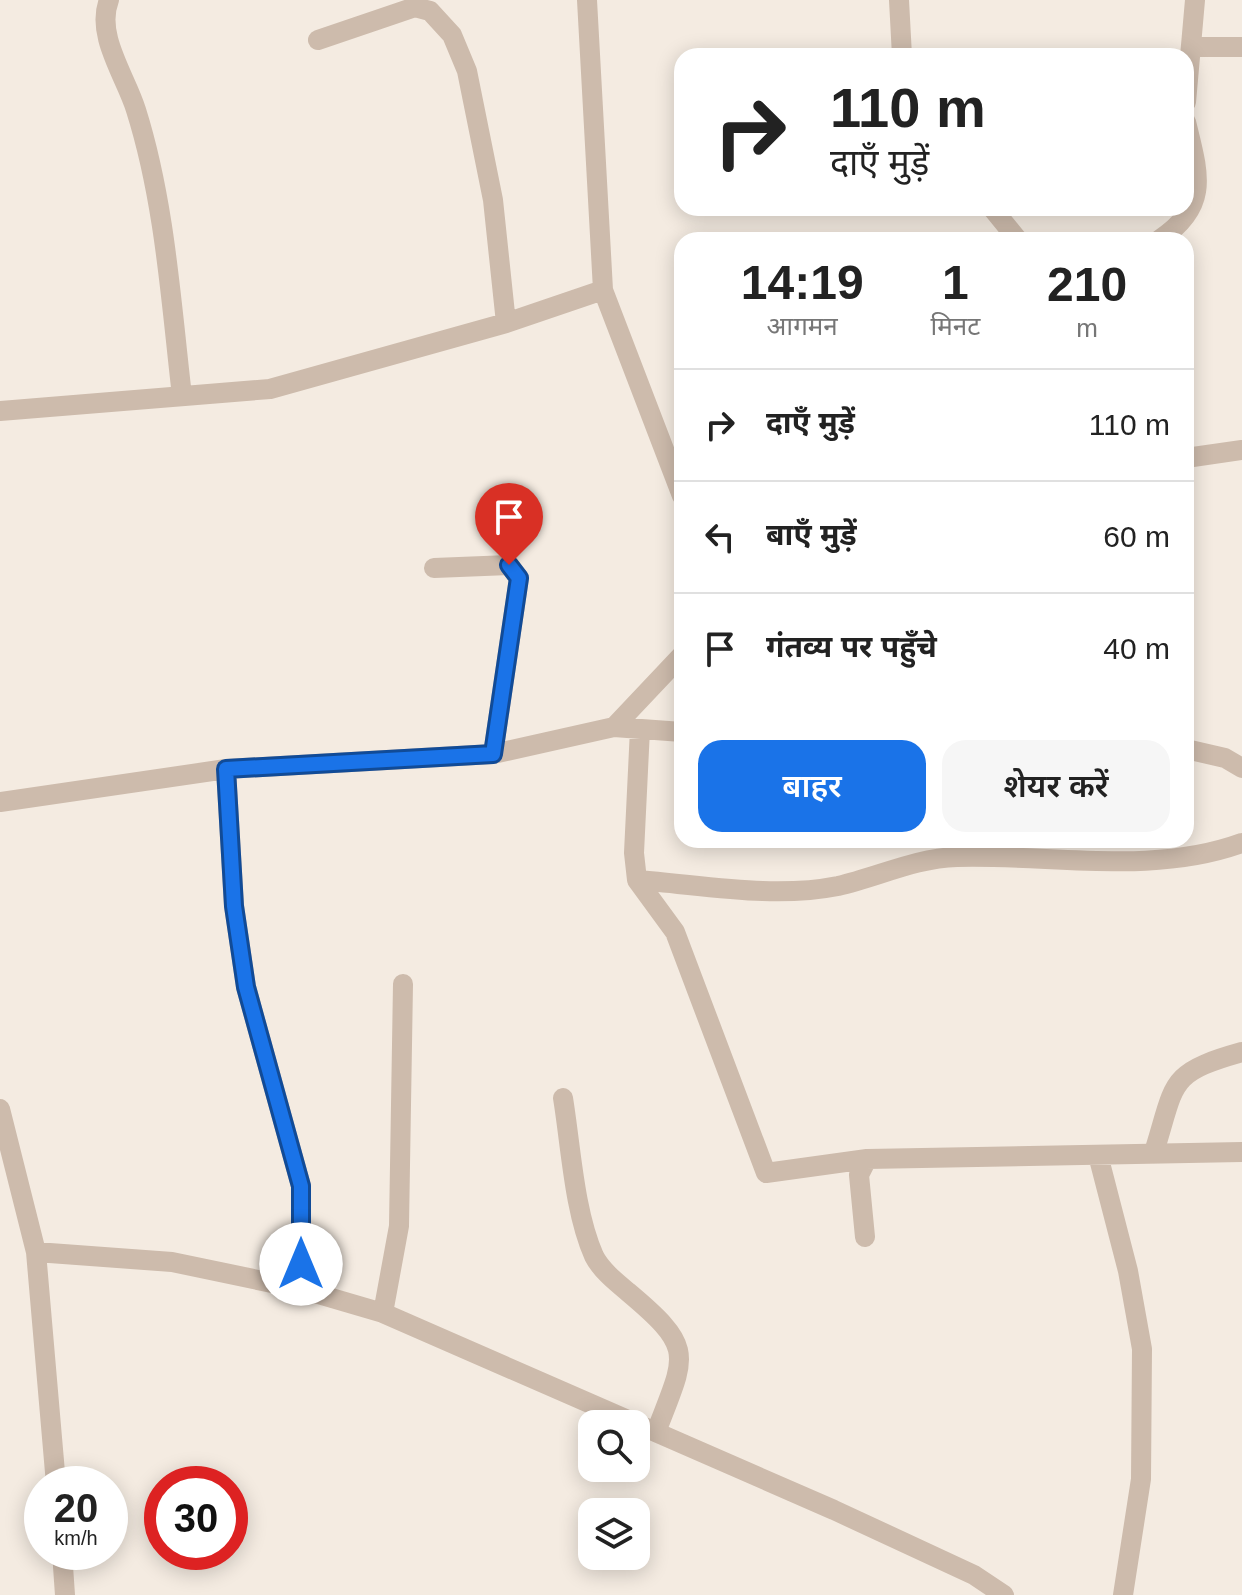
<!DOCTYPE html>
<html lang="hi">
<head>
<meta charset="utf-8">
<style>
  :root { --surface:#fff; --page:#f6f6f6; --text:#222; --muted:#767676; --line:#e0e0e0; --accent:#1a73e8 }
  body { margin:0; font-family:Arial,"Noto Sans Devanagari",sans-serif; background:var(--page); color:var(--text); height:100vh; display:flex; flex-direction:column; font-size:30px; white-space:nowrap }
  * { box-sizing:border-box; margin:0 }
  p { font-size:26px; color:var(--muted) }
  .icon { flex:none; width:44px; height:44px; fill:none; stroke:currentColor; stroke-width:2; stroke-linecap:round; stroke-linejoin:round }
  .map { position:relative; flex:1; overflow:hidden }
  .panel { position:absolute; left:674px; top:232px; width:520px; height:616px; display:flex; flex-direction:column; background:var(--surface); border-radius:24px; box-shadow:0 4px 20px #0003 }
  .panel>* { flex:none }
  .hud { position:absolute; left:674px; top:48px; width:520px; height:168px; border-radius:24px; box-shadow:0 4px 20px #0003; background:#fff; color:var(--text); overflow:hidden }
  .buttons { position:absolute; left:578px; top:1410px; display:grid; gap:16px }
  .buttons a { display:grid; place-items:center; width:72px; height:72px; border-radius:16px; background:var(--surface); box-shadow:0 4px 20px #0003; font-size:40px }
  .speed { position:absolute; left:24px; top:1466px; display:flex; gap:16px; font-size:40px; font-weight:700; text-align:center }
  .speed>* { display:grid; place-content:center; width:104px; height:104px; border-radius:50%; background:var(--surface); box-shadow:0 4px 20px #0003; line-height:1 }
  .speed small { font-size:20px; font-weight:400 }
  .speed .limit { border:12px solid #d22; background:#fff; color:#111 }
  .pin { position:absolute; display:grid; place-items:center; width:68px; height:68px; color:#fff; margin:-82px -34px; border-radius:50% 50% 50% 0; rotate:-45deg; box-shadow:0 0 8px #0007 }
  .pin .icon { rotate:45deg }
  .me { position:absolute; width:88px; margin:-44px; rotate:0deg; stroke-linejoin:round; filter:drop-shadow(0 0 6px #0008) }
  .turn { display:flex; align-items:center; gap:28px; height:168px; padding:0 24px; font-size:36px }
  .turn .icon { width:104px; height:104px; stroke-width:2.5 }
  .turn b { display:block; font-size:56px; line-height:68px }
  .eta { display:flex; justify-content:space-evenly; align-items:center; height:136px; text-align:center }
  .eta b { font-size:48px; font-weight:600; line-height:56px }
  .primary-button { display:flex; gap:16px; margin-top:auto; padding:16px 24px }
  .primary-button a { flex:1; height:92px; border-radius:24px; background:var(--accent); color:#fff; font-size:32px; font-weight:600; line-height:92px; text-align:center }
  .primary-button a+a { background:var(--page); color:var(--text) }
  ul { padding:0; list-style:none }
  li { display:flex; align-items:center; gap:24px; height:112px; padding:0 24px; border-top:2px solid var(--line) }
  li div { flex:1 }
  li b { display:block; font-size:30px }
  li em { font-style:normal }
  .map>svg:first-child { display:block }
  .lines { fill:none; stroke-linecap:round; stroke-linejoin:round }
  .minor { stroke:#cdbbac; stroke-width:20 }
  .route-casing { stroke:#114b97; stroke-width:20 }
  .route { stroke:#1a73e8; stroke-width:14 }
</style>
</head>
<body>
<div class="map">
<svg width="1242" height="1595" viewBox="0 0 1242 1595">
  <rect width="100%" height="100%" fill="#f4ebe1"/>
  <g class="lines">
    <!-- minor -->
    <path class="minor" d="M 109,0 C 95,35 126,77 136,110 C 165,202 171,302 182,396
      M 587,0 L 603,290 L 682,496
      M 899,0 L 902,56
      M 318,40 L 415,7 L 430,11 L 452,35 L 467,71 L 493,200 L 506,323
      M 1191,47 L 1242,47
      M 1186,102 L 1195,0
      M 992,208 L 1018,240
      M 1159,240 C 1210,206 1199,175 1186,122
      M 0,411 L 270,389 L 506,323 L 603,290
      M 1186,458 L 1242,450
      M 434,568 L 509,565 L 519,578 L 493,754
      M 614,727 L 682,655
      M 640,729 L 634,853 L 637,880 L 675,932 L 766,1173 L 867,1159
      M 1186,749 L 1225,758 L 1242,768
      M 226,769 L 234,906 L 246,987 L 301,1186 L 301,1289
      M 0,802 L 226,769 L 493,754 L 614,727 L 682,732
      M 637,880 C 703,885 773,899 838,886 C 878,877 915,858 957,857 C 1050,854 1152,876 1242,843
      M 563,1098 C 571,1147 574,1211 594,1256 C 601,1270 616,1282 628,1292 C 696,1349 686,1354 656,1432
      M 0,1109 L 36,1252 L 56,1484
      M 1154,1152 C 1176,1082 1167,1073 1242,1052
      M 1098,1155 L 1128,1271 L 1142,1349 L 1141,1479 L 1123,1595
      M 865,1237 L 859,1175 L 867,1159 L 1242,1152
      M 36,1252 L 172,1262 L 301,1289 L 383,1313 L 834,1510 L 974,1575 L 1004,1595
      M 383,1313 L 399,1226 L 403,984
      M 62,1552 L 65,1595"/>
  </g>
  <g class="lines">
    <!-- route casing -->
    <g class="route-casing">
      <path id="route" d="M 301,1264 L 301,1186 L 246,987 L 234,906 L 226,769 L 493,754 L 519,578 L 509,565"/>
    </g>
    <!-- route -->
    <use href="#route" class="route"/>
  </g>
</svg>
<div class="buttons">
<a><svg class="icon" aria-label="search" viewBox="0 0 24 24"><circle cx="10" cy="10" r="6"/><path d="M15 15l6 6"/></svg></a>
<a><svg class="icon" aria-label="layers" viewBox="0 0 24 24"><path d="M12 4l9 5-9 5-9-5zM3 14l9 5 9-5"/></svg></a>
</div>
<div class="speed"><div>20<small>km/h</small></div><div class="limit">30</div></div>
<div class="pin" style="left:509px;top:565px;background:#d93025"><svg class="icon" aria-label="arrive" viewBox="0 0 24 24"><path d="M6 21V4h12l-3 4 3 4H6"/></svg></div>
<svg class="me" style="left:301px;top:1264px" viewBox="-20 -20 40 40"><circle r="19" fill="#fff"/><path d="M0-13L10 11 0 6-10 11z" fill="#1a73e8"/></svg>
<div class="hud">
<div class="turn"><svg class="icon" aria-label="right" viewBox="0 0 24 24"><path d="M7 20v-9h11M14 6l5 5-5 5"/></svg><div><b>110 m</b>दाएँ मुड़ें</div></div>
</div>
<section class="panel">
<div class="eta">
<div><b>14:19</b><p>आगमन</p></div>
<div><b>1</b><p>मिनट</p></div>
<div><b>210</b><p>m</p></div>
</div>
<ul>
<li><svg class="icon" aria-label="right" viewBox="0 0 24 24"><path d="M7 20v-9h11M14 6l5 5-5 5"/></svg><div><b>दाएँ मुड़ें</b></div><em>110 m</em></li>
<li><svg class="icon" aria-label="left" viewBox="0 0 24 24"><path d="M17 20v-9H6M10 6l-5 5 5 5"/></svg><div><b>बाएँ मुड़ें</b></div><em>60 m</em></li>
<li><svg class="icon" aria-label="arrive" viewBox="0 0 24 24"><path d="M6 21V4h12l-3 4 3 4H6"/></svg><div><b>गंतव्य पर पहुँचे</b></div><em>40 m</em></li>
</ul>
<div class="primary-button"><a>बाहर</a><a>शेयर करें</a></div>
</section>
</div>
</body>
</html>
